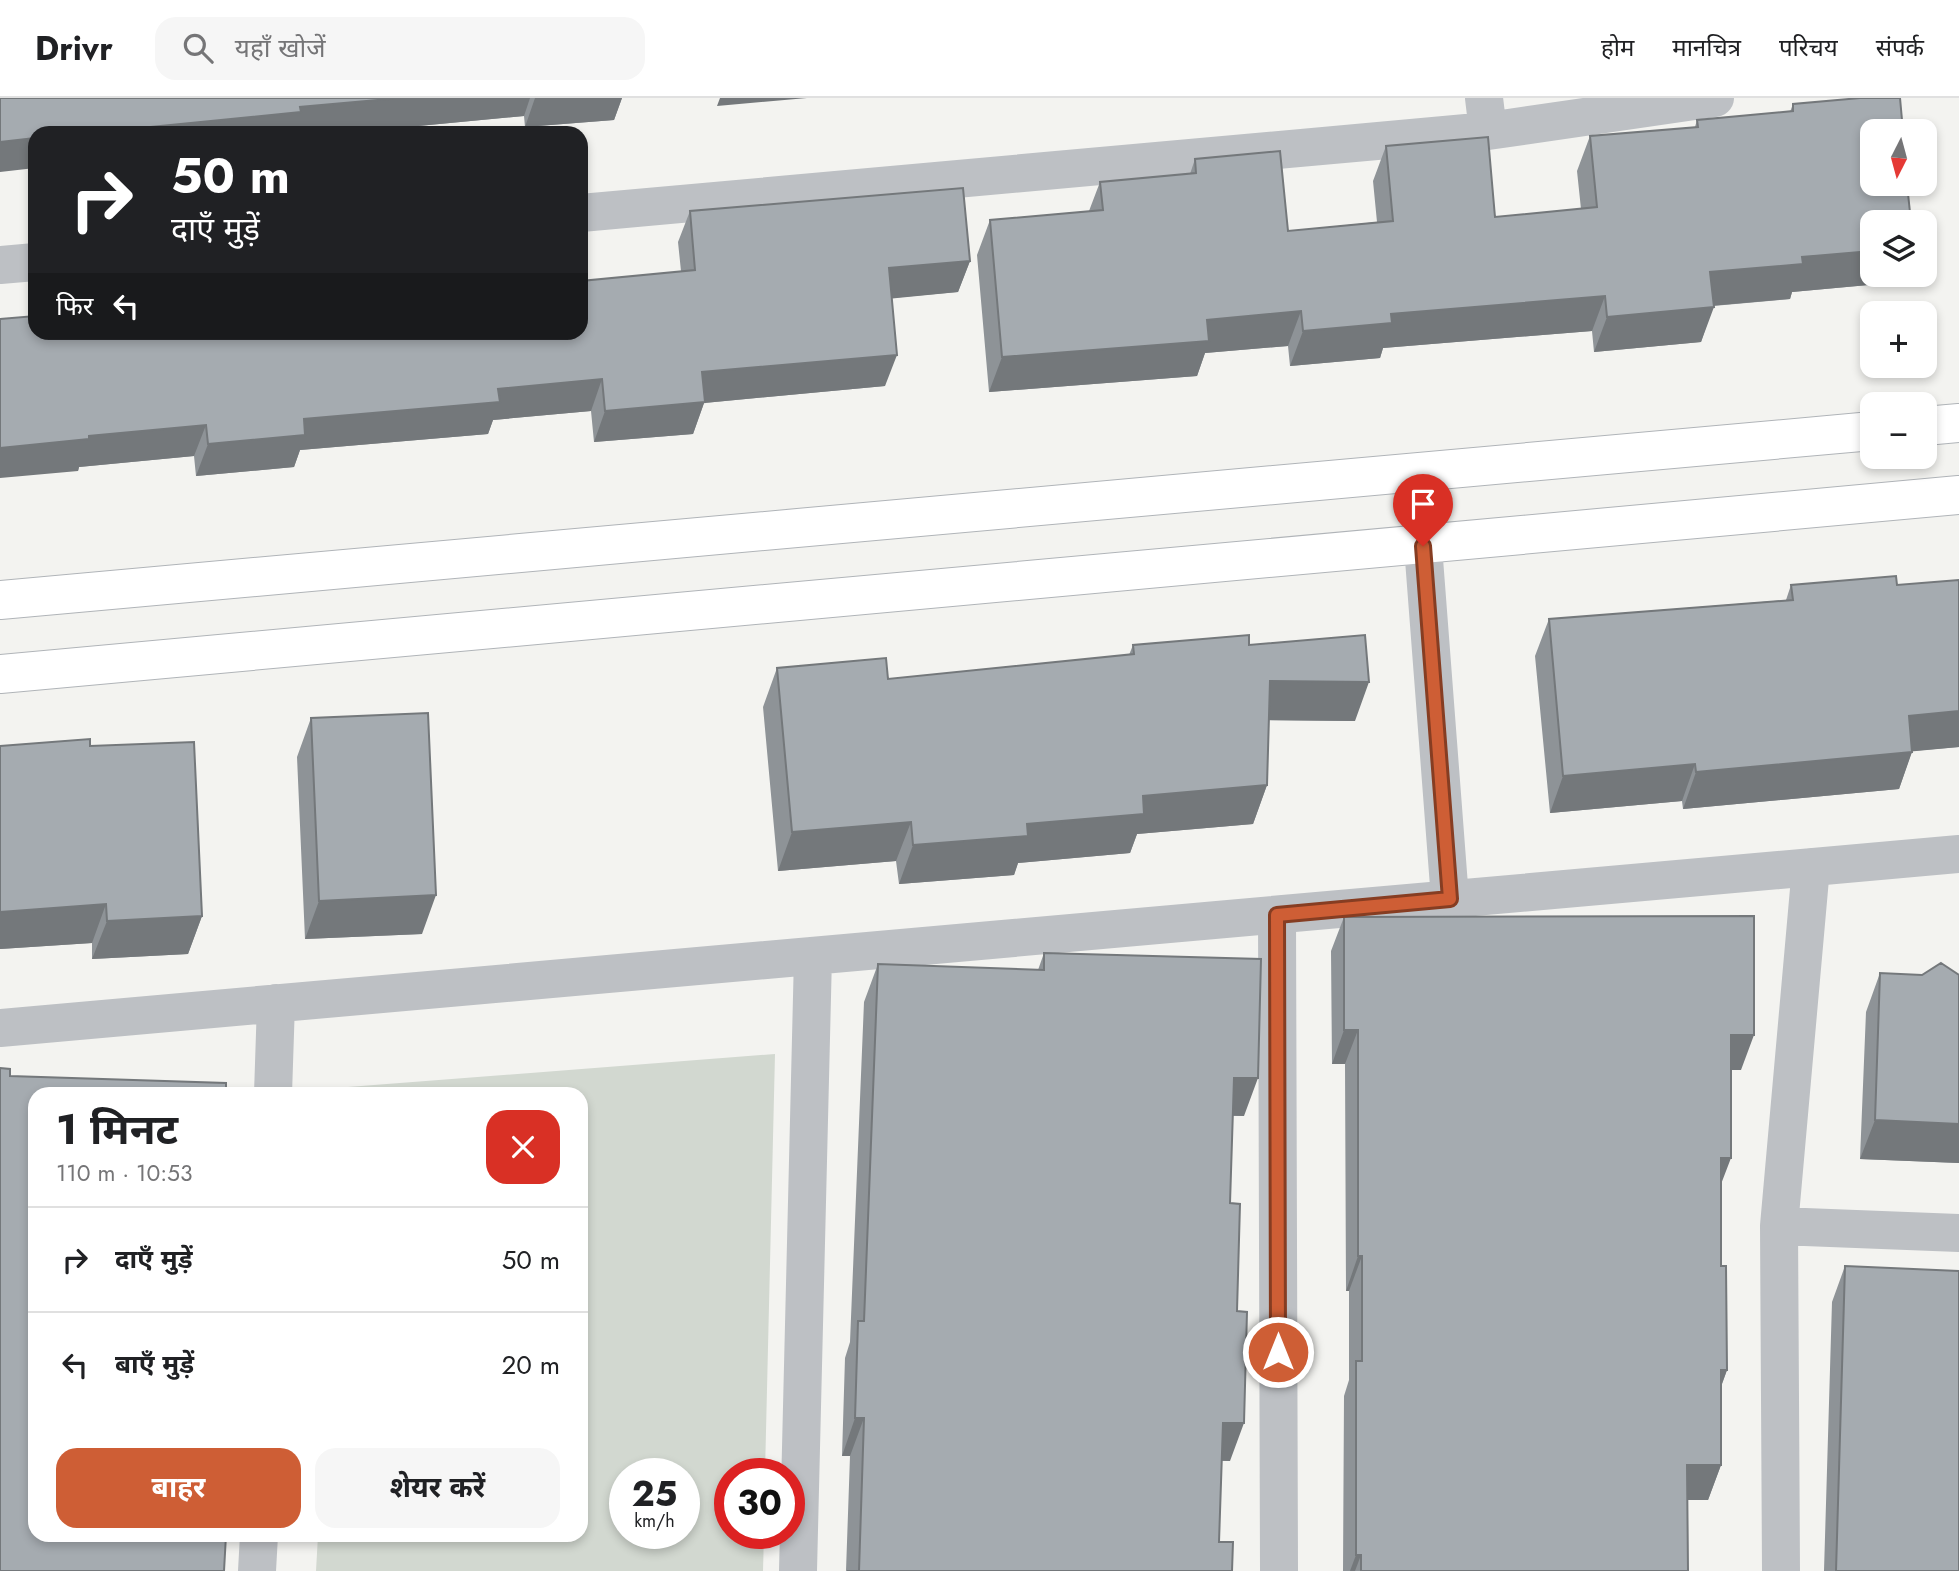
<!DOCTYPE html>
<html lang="hi">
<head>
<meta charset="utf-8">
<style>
  :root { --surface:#fff; --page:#f6f6f6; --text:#202124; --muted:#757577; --line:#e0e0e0; --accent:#ce5e35 }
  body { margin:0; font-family:Jost,"Noto Sans Devanagari",sans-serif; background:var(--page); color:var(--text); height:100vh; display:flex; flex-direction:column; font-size:26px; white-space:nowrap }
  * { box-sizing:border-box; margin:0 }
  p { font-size:23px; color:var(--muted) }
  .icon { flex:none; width:38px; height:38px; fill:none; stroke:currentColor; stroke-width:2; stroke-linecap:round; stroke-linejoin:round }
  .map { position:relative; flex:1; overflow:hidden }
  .details { position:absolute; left:28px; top:989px; width:560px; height:455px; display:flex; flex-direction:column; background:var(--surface); border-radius:21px; box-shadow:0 4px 10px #0003 }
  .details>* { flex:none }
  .top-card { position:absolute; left:28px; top:28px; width:560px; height:214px; border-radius:21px; box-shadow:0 4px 10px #0003; background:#202124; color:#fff; overflow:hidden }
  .needle { width:46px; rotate:186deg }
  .controls { position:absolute; left:1860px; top:21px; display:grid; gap:14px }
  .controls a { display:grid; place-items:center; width:77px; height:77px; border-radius:14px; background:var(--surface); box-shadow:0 4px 10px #0003; font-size:35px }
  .speed { position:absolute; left:609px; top:1360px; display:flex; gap:14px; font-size:35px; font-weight:700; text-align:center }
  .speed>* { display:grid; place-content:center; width:91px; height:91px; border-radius:50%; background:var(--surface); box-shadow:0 4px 10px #0003; line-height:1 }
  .speed small { font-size:18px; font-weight:400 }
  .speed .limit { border:10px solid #d22; background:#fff; color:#111 }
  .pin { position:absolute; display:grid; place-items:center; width:60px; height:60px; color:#fff; margin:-72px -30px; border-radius:50% 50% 50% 0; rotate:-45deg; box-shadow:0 0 7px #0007 }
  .pin .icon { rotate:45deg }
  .me { position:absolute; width:77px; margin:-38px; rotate:0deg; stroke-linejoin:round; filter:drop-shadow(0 0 5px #0008) }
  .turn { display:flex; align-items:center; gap:24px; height:147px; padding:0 28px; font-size:32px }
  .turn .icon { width:91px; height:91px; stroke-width:2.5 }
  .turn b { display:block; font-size:49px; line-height:60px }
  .then { display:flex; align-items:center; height:66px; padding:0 28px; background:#0003; gap:14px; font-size:26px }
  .round { display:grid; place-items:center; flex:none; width:74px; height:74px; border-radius:21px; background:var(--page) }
  .overview { display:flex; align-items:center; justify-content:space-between; height:119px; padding:0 28px }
  h1 { font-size:42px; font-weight:700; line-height:52px }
  .button { display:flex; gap:14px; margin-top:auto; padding:14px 28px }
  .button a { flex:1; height:80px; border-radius:21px; background:var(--accent); color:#fff; font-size:28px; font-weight:700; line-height:80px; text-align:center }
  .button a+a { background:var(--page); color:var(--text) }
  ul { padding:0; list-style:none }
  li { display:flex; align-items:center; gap:21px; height:105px; padding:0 28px; border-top:2px solid var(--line) }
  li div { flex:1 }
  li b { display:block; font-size:26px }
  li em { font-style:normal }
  header { display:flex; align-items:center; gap:42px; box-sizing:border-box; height:98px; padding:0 35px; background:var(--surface); border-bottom:2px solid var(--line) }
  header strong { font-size:33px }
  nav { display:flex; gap:38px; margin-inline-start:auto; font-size:24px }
  .search { width:490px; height:63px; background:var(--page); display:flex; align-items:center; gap:18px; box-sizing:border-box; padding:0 24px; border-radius:21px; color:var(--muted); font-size:26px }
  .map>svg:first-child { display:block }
  .green { fill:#d2d8d0; fill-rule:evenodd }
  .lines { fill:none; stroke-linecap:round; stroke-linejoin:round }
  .secondary-casing { stroke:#b0b4b8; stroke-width:40 }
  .street { stroke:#bdc0c4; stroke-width:38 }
  .secondary { stroke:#fff; stroke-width:38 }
  .wall { fill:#8e9397 }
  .shaded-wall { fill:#74787b }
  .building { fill:#a5abb0; stroke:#74787b; stroke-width:2 }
  .route-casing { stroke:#863d22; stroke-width:18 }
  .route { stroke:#ce5e35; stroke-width:12 }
</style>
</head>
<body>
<header>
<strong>Drivr</strong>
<div class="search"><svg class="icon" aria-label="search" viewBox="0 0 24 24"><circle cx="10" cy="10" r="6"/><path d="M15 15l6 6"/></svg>यहाँ खोजें</div>
<nav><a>होम</a><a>मानचित्र</a><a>परिचय</a><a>संपर्क</a></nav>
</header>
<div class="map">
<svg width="1959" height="1473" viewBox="0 0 1959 1473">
  <rect width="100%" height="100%" fill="#f3f3f0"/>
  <!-- green -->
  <path class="green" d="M 775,956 L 765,1375 L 730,1376 L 730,1435 L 764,1435 L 763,1473 L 316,1473 L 318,1437 L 581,1437 L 581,996 L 335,996 L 335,990 ZM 625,1376 L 684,1376 L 684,1435 L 625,1435 Z"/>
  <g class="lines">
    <!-- secondary casing -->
    <g class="secondary-casing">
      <path id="secondary" d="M 1925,328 L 1959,325
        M 0,502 L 1872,333
        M 0,576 L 1959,397"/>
    </g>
    <!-- street -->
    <path class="street" d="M 1484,0 L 1488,33
      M 581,115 L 1488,33 L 1715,0
      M 0,167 L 35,164
      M 1423,448 L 1450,801
      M 1277,817 L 1279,1473
      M 0,930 L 1959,756
      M 273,996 L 276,905
      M 1779,1128 L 1959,1135
      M 257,1473 L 259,1437
      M 798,1473 L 813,858
      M 1781,1473 L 1779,1128 L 1811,769"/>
    <!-- secondary -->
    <use href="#secondary" class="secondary"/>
  </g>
  <!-- wall -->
  <path class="wall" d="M 0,0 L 622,0 L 614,22 L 525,29 L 524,18 L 345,35 L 35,35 Z
    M 1793,6 L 1901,184 L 1792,194 L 1790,201 L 1713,208 L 1701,244 L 1594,254 L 1592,233 L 1383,250 L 1380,260 L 1290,268 L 1288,248 L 1205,255 L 1197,278 L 989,294 L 977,157 L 990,122 L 1089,113 L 1100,84 L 1190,76 L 1195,61 L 1288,133 L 1377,124 L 1373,83 L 1386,48 L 1495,119 L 1581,111 L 1577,73 L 1590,38 L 1695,29 L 1697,22 L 1790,14 Z
    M 690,113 L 970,163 L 958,194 L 891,200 L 885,288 L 704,305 L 693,336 L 594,344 L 591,313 L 493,322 L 488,336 L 300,352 L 294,369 L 196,378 L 194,358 L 79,369 L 78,373 L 35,234 L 192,241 L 581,234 L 681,173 L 678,144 Z
    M 1959,482 L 1959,649 L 1912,653 L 1899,691 L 1683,711 L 1682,703 L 1550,715 L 1535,558 L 1549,521 L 1786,502 L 1791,487 L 1897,487 Z
    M 1133,547 L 1249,547 L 1355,623 L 1269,622 L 1267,687 L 1253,726 L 1137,736 L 1130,755 L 1018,765 L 1014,777 L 899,786 L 896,763 L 778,773 L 763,609 L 777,570 L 888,581 L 1129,557 Z
    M 311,620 L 422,836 L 305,841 L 297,659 Z
    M 0,648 L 90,648 L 202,818 L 188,856 L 92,861 L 92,845 L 0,851 Z
    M 1344,819 L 1741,972 L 1731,972 L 1721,1086 L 1721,1168 L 1727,1272 L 1721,1289 L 1721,1367 L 1708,1402 L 1687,1402 L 1688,1473 L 1343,1473 L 1344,1298 L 1349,1282 L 1349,1193 L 1346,1193 L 1345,966 L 1332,966 L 1331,853 Z
    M 1044,855 L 1244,1018 L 1233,1018 L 1230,1105 L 1230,1363 L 1222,1363 L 1219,1444 L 1232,1473 L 846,1473 L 850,1358 L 842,1358 L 845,1260 L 850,1244 L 864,904 L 878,866 L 1038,872 Z
    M 1880,875 L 1922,877 L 1959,877 L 1959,1065 L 1860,1061 L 1866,914 Z
    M 1845,1168 L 1959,1473 L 1824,1473 L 1832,1204 Z"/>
  <!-- shaded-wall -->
  <path class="shaded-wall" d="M 400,0 L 530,0 L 524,18 L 345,35 L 90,35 L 300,9 Z
    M 535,0 L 622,0 L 614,22 L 525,29 Z
    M 720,0 L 807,0 L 717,8 Z
    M 35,40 L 35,70 L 0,74 L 0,44 Z
    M 1872,153 L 1872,177 L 1903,177 L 1901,184 L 1792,194 L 1790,201 L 1698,209 L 1710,174 L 1802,159 Z
    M 970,163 L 958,194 L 877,202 L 889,170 Z
    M 1605,198 L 1592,233 L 1383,250 L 1380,260 L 1290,268 L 1303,233 L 1391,216 Z
    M 1714,209 L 1701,244 L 1594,254 L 1607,219 Z
    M 1301,213 L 1288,248 L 1205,255 L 1197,278 L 989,294 L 1002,259 L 1207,222 Z
    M 897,257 L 885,288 L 704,305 L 693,336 L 594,344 L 605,313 L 702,274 Z
    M 602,281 L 591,313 L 493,322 L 488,336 L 300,352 L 294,369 L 196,378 L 208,346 L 304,321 L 498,291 Z
    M 206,327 L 194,358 L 79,369 L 78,373 L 0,380 L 0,350 L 89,338 Z
    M 1270,583 L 1369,584 L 1355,623 L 1256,622 Z
    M 1959,613 L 1959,649 L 1895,655 L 1909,618 Z
    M 1912,654 L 1899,691 L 1683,711 L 1696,674 Z
    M 1695,666 L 1682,703 L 1550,715 L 1563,678 Z
    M 1267,687 L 1253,726 L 1137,736 L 1130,755 L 1018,765 L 1014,777 L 899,786 L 913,747 L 1027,726 L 1143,698 Z
    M 911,724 L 896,763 L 778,773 L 792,734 Z
    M 436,797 L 422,836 L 305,841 L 319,803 Z
    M 106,806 L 92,845 L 0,851 L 0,814 Z
    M 202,818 L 188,856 L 92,861 L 107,823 Z
    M 1344,932 L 1358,932 L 1345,966 L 1332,966 Z
    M 1731,937 L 1754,937 L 1741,972 L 1718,972 Z
    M 1234,980 L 1258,980 L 1244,1018 L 1220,1017 Z
    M 1875,1022 L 1959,1026 L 1959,1065 L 1860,1061 Z
    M 1721,1060 L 1731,1060 L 1718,1094 Z
    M 1358,1158 L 1362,1158 L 1349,1193 L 1346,1193 Z
    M 1721,1272 L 1727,1272 L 1714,1307 Z
    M 855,1320 L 864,1320 L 850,1358 L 842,1358 Z
    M 1223,1325 L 1244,1325 L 1230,1363 L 1209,1362 Z
    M 1687,1367 L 1721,1367 L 1708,1402 L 1675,1402 Z
    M 1356,1457 L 1361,1457 L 1355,1473 L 1350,1473 Z"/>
  <!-- building -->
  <path class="building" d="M 0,0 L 400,0 L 300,9 L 301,14 L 90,35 L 35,35 L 35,40 L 0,44 Z
    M 1860,0 L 1900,0 L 1903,33 L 1872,33 L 1872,86 L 1907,86 L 1911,124 L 1872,124 L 1872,153 L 1802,159 L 1803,166 L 1710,174 L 1714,209 L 1607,219 L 1605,198 L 1391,216 L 1392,225 L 1303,233 L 1301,213 L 1207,222 L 1209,243 L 1002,259 L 990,122 L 1103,112 L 1100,84 L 1196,75 L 1195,61 L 1280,53 L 1288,133 L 1393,123 L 1386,48 L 1488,39 L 1495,119 L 1597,109 L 1590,38 L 1698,29 L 1697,22 L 1793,13 L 1793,6 Z
    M 963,90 L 970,163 L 889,170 L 897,257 L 702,274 L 705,304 L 605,313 L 602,281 L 498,291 L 500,304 L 304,321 L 305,337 L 208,346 L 206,327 L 89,338 L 89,341 L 0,350 L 0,221 L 35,218 L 35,234 L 191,234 L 192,241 L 262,234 L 581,234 L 581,183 L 695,172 L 690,113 Z
    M 1896,478 L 1897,487 L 1959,482 L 1959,613 L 1909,618 L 1912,654 L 1696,674 L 1695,666 L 1563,678 L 1549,521 L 1793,502 L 1791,487 Z
    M 1249,537 L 1249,547 L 1365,537 L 1369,584 L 1270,583 L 1267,687 L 1143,698 L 1144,716 L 1027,726 L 1028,738 L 913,747 L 911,724 L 792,734 L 777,570 L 886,560 L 888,581 L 1134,556 L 1133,547 Z
    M 428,615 L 436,797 L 319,803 L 311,620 Z
    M 90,641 L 90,648 L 194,644 L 202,818 L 107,823 L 106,806 L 0,814 L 0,648 Z
    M 1754,818 L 1754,937 L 1731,937 L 1731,1060 L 1721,1060 L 1721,1168 L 1726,1168 L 1727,1272 L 1721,1272 L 1721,1367 L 1687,1367 L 1688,1473 L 1361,1473 L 1361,1457 L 1356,1457 L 1356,1263 L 1362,1263 L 1362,1158 L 1358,1158 L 1358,932 L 1344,932 L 1344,819 Z
    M 1044,855 L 1261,861 L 1258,980 L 1234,980 L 1230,1105 L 1240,1106 L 1237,1213 L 1247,1214 L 1244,1325 L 1223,1325 L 1219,1444 L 1233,1444 L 1232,1473 L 847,1473 L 859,1473 L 864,1320 L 855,1320 L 858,1223 L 864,1223 L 878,866 L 1044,872 Z
    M 1941,865 L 1959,877 L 1959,1026 L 1875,1022 L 1880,875 L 1922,877 Z
    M 0,970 L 10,971 L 10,978 L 226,985 L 226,996 L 35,996 L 35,1437 L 226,1437 L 224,1473 L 0,1473 Z
    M 1845,1168 L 1959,1173 L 1959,1473 L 1836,1473 Z"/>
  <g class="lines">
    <!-- route casing -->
    <g class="route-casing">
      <path id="route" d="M 1278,1254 L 1277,817 L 1450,801 L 1423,448"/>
    </g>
    <!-- route -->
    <use href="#route" class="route"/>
  </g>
</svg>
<div class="controls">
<a><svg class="needle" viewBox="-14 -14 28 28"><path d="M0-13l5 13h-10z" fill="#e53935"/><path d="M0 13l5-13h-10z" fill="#757577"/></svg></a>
<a><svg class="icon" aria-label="layers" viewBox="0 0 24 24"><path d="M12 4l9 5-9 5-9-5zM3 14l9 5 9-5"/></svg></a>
<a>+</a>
<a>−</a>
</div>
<div class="speed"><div>25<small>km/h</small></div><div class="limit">30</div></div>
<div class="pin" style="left:1423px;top:448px;background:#d93025"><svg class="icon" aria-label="arrive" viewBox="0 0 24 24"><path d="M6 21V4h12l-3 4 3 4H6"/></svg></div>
<svg class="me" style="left:1278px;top:1254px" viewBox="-20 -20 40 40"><circle r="17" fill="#ce5e35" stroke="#fff" stroke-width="3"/><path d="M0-11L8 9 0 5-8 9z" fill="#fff"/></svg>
<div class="top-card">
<div class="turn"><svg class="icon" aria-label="right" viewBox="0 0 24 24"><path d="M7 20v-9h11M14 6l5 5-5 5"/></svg><div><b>50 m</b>दाएँ मुड़ें</div></div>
<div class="then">फिर<svg class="icon" aria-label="left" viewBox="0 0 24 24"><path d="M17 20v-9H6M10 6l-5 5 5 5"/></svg></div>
</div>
<section class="details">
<div class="overview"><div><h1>1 मिनट</h1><p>110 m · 10:53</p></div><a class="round" style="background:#d93025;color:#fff"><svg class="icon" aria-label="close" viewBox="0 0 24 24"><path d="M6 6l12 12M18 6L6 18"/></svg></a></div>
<ul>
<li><svg class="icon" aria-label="right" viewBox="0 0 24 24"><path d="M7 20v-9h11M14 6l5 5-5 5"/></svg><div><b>दाएँ मुड़ें</b></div><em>50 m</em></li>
<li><svg class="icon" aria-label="left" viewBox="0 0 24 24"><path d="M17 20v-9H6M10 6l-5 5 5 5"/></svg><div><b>बाएँ मुड़ें</b></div><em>20 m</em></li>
</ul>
<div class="button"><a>बाहर</a><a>शेयर करें</a></div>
</section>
</div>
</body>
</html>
